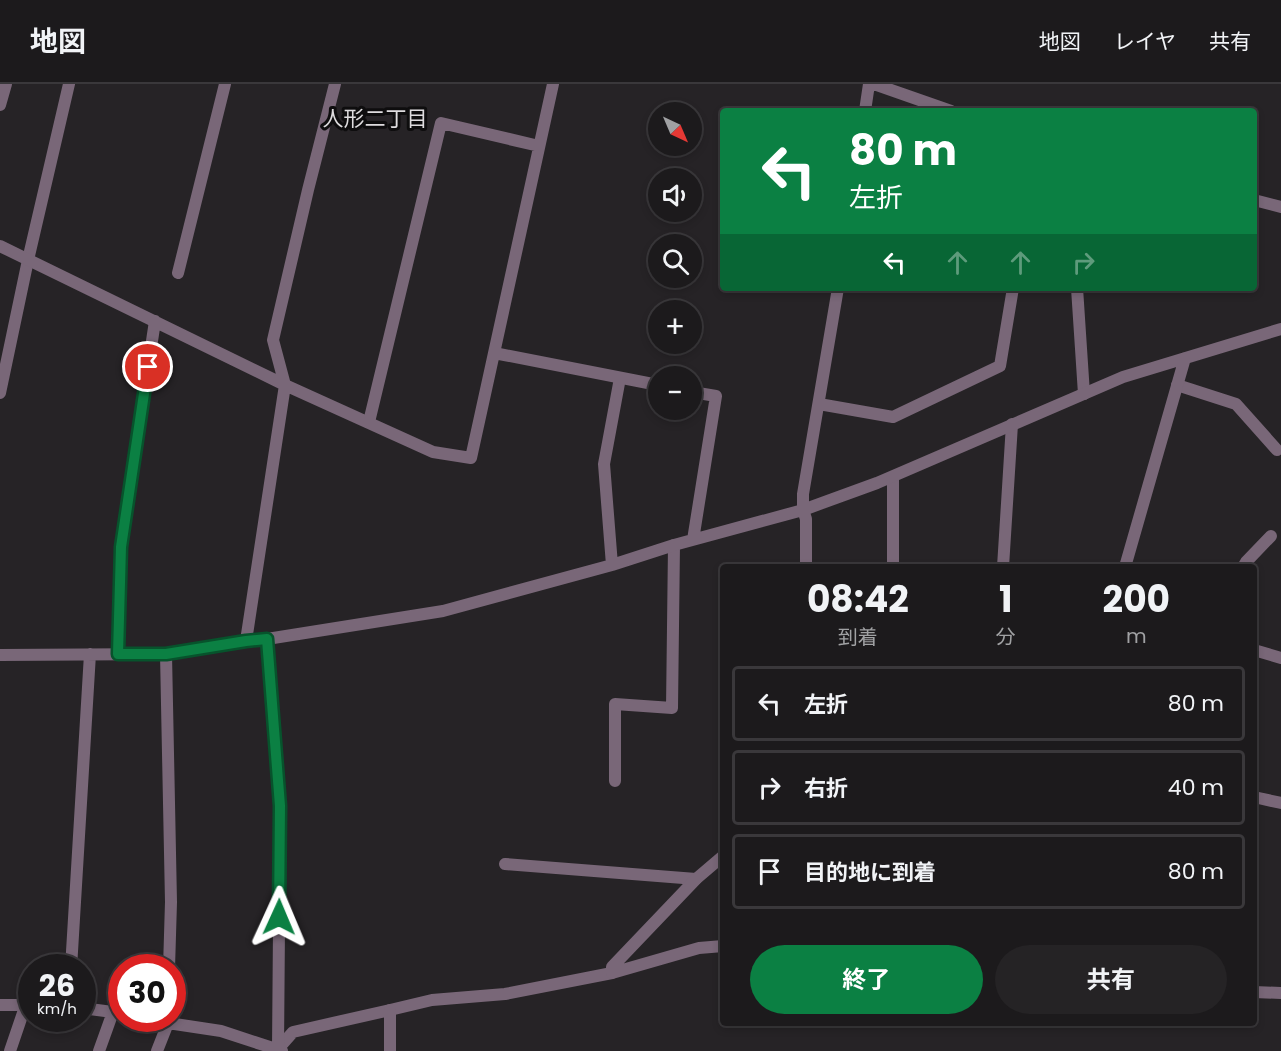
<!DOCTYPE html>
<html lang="ja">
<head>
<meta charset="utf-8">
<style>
  :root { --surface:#1c1a1c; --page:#252325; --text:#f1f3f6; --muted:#a0a1a3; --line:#3a383b; --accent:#0b8043 }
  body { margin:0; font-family:Poppins,"Noto Sans JP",sans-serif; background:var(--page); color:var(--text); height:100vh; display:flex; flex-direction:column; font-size:22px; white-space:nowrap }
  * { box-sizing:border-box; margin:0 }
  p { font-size:20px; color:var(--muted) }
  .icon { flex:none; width:33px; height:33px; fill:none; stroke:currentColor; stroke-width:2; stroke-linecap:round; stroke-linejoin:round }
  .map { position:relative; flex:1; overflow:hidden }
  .details { position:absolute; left:720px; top:480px; width:537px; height:462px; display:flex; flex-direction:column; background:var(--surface); border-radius:6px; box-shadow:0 3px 9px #0003,0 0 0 2px var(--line) }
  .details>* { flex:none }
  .banner { position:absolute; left:720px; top:24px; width:537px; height:183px; border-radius:6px; box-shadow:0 3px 9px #0003,0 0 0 2px var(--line); background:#0b8043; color:#fff; overflow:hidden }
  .needle { width:39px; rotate:136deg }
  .tools { position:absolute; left:648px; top:18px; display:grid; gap:12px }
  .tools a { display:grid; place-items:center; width:54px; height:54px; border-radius:50%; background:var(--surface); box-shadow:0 3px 9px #0003,0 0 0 2px var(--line); font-size:30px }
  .speed { position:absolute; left:18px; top:870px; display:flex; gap:12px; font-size:30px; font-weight:700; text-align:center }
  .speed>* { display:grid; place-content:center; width:78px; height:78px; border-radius:50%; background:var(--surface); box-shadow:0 3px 9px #0003,0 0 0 2px var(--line); line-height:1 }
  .speed small { font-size:15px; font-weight:400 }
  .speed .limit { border:9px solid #d22; background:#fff; color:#111 }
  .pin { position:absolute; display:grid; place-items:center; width:51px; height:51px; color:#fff; margin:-26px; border:3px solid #fff; border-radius:50%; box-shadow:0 2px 6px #0007 }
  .me { position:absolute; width:66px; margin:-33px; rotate:1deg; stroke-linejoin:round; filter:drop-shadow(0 0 4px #0008) }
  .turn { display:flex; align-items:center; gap:21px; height:126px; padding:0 30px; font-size:27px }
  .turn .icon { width:78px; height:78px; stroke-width:2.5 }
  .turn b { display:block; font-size:42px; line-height:51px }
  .lanes { display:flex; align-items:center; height:57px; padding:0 30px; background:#0003; justify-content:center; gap:30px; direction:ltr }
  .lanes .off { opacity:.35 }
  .eta { display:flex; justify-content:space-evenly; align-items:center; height:102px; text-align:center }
  .eta b { font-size:36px; font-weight:700; line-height:42px }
  .cta { display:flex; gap:12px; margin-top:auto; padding:12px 30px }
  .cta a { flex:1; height:69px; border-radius:36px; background:var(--accent); color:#fff; font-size:24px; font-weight:700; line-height:69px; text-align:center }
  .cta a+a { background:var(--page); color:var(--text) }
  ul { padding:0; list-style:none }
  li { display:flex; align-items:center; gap:18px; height:75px; margin:0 12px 9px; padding:0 18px; border:3px solid var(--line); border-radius:6px }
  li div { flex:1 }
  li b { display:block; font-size:22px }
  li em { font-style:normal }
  header { display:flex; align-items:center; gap:36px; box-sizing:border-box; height:84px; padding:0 30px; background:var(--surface); border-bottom:2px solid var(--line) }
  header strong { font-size:28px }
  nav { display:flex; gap:33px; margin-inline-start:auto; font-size:21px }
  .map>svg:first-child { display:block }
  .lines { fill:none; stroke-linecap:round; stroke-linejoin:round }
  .lane { stroke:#796778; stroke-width:12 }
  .street { stroke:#796778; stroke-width:12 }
  .route-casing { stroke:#07532c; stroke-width:15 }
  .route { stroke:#0b8043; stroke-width:10 }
  .labels { text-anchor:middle; stroke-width:6; stroke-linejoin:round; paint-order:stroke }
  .neighbourhood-label { font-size:21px; fill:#dedcde; stroke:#0e0d0e }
</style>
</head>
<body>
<header>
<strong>地図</strong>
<nav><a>地図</a><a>レイヤ</a><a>共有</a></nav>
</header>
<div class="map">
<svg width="1281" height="967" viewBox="0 0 1281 967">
  <rect width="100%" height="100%" fill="#262326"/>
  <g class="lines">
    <!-- lane -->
    <path class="lane" d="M 178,189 L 225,0
      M 1077,204 L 1084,310
      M 1177,301 L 1236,320 L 1277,366
      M 0,309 L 28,176 L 69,0
      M 893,393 L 893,483
      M 1003,483 L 1012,340
      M 1243,483 L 1246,478 L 1271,452
      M 615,697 L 615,620 L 672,624 L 674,461
      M 1254,713 L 1281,719
      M 505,780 L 696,795
      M 278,965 L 293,948 L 390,926 L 432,916 L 505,910 L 612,889"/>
    <!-- street -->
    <path class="street" d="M 874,0 L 951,27
      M 0,21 L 6,0
      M 865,27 L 869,0
      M 1254,116 L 1281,123
      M 0,162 L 285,301 L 433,368 L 471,374 L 553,0
      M 494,269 L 658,301
      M 692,308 L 716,312 L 693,456
      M 819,320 L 893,333 L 1000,282 L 1013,204
      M 369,338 L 441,39 L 539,62
      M 612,481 L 604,380 L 620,294
      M 806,483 L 806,435 L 803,426 L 803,410 L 838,204
      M 1125,483 L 1185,274
      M 267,555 L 280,722 L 278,965
      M 246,557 L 285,301 L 273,256 L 308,106 L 335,0
      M 1254,566 L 1281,574
      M 118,570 L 121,463 L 155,237
      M 166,570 L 171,818 L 169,884
      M 0,571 L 166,570 L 246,557 L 267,555 L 443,527 L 612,481 L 674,461 L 803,426 L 877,399 L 1123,293 L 1281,245
      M 723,772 L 696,795 L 612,883 L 612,889 L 699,864 L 723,862
      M 71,884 L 90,570
      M 1254,908 L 1281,909
      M 0,921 L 32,921
      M 82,924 L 120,929
      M 390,926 L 390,967
      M 148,934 L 168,939 L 221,947 L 282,967
      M 10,967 L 26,920
      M 99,967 L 113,928
      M 157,967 L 168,939 L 168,934"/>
  </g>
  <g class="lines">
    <!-- route casing -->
    <g class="route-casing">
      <path id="route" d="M 148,283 L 121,463 L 118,570 L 166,570 L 246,557 L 267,555 L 280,722 L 279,833"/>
    </g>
    <!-- route -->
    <use href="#route" class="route"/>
  </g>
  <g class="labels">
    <!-- neighbourhood labels -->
    <g class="neighbourhood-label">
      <text x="375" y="42">人形二丁目</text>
    </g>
  </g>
</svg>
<div class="tools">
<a><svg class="needle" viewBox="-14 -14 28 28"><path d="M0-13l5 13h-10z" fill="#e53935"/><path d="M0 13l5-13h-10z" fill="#a0a1a3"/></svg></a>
<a><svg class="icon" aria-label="sound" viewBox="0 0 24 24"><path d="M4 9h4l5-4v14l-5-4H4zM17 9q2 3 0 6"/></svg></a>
<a><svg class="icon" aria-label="search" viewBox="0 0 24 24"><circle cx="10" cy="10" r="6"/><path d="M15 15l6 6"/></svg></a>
<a>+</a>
<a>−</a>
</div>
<div class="speed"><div>26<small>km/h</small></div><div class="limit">30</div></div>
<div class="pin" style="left:148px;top:283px;background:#d93025"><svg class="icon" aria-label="arrive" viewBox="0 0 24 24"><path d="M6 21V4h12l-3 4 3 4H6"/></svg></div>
<svg class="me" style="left:279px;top:833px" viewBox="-20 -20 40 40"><path d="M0-17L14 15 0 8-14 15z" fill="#0b8043" stroke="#fff" stroke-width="4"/></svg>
<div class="banner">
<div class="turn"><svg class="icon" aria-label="left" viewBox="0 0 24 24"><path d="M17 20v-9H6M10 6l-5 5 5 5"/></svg><div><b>80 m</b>左折</div></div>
<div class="lanes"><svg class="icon" aria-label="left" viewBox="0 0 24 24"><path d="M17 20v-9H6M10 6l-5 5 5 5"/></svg><svg class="icon off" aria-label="ahead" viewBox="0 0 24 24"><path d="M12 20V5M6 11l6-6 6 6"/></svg><svg class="icon off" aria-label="ahead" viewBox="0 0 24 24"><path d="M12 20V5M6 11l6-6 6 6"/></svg><svg class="icon off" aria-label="right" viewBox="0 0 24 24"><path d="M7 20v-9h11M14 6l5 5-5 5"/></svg></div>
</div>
<section class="details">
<div class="eta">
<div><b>08:42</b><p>到着</p></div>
<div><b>1</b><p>分</p></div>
<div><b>200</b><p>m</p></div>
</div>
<ul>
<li><svg class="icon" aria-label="left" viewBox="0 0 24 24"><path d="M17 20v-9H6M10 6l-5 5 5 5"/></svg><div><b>左折</b></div><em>80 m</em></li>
<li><svg class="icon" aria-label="right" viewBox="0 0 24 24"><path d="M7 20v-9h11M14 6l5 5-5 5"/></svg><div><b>右折</b></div><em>40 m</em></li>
<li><svg class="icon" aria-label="arrive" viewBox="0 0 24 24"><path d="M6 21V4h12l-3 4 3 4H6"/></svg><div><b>目的地に到着</b></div><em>80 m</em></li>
</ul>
<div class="cta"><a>終了</a><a>共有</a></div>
</section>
</div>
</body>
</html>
